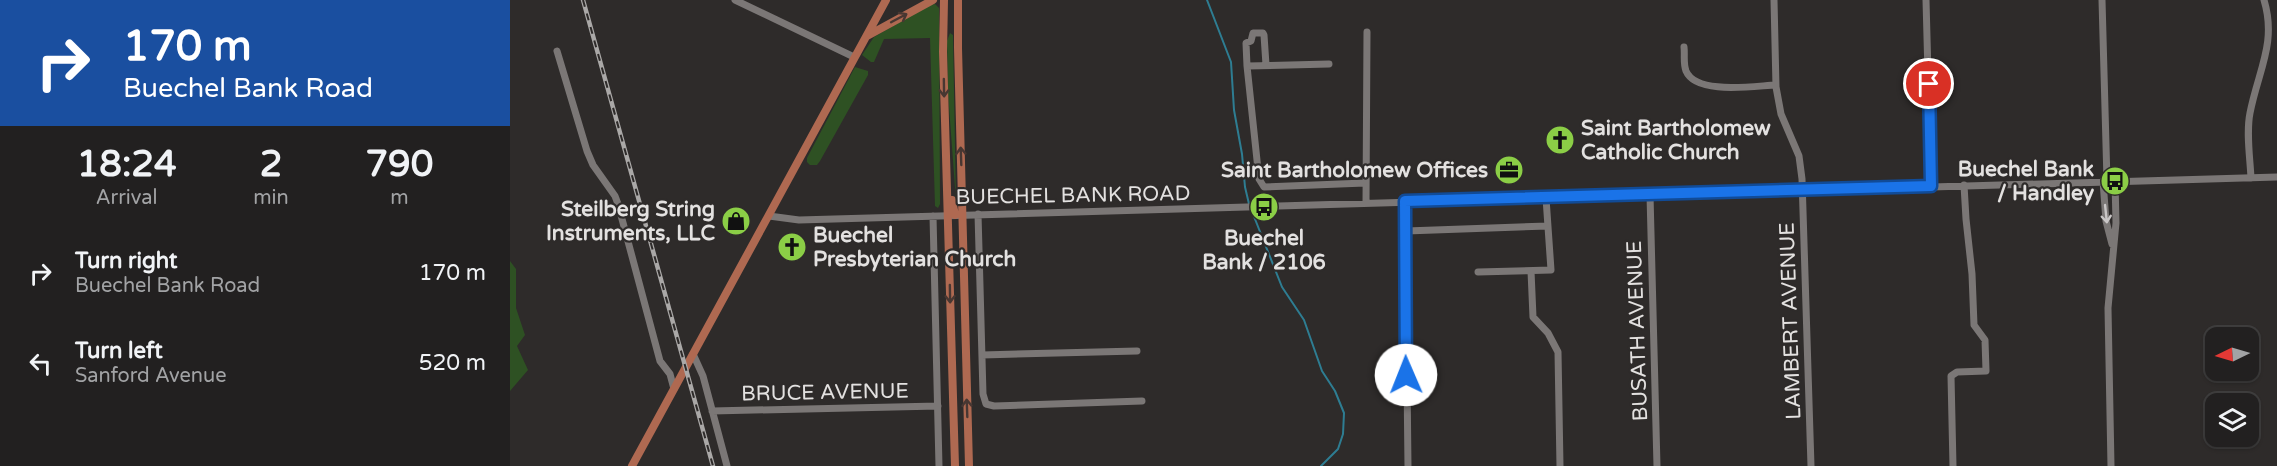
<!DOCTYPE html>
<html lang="en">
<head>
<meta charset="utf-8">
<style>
  :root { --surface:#222020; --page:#2a2829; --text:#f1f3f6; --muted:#a2a3a5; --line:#3f3e3e }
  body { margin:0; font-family:"Varela Round",sans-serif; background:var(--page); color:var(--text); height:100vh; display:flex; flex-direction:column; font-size:22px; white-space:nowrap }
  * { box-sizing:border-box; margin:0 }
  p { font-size:20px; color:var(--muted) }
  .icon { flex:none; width:33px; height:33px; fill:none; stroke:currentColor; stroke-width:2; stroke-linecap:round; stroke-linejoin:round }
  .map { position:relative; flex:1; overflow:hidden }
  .drawer { display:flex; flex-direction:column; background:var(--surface); width:510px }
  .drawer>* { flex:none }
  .guide { background:#1a4fa0; color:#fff; overflow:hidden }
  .needle { width:39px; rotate:265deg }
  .buttons { position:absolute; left:1695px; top:327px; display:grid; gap:12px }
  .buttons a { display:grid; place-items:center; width:54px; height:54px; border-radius:12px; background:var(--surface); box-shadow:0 2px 4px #0004,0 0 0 2px var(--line); font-size:30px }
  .pin { position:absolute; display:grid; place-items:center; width:51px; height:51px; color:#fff; margin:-26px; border:3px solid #fff; border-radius:50%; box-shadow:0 2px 6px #0007 }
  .me { position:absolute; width:66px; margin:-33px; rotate:359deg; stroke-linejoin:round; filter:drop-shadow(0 0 4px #0008) }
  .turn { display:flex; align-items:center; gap:21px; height:126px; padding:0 24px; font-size:27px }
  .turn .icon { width:78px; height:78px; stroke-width:2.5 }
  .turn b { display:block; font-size:42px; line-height:51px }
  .eta { display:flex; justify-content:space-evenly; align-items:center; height:102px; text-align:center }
  .eta b { font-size:36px; font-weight:700; line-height:42px }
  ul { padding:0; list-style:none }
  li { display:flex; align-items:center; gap:18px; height:90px; padding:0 24px }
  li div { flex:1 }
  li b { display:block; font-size:22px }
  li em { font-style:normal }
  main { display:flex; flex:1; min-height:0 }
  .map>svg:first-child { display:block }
  .green { fill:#2e5123 }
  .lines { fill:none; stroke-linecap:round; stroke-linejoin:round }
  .stream { stroke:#2e7d92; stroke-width:2 }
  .minor { stroke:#7b7776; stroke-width:7 }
  .major { stroke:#af6951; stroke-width:8 }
  .rail-casing { stroke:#aaa8a7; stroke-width:4.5 }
  .rail { stroke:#2e2b2a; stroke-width:2; stroke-dasharray:7; stroke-linecap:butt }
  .oneway { stroke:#483732 }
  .oneway2 { stroke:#c9c6c6 }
  .route-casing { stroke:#114b97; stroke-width:15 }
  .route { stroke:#1a73e8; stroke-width:10 }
  .labels { text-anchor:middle; stroke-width:4.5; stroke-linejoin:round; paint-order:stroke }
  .poi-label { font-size:21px; font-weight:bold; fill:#e3e1e0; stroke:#2e2b2a; text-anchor:end }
  .street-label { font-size:21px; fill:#e3e1e0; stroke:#2e2b2a }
</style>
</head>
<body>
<main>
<section class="drawer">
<div class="guide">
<div class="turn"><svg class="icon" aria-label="right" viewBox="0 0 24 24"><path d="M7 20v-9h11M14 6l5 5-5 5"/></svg><div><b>170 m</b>Buechel Bank Road</div></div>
</div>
<div class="eta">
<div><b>18:24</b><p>Arrival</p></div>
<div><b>2</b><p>min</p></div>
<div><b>790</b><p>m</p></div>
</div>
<ul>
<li><svg class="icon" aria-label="right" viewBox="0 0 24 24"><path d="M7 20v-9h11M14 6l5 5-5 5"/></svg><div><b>Turn right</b><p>Buechel Bank Road</p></div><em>170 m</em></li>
<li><svg class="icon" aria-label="left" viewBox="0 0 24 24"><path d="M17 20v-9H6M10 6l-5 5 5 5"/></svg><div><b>Turn left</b><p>Sanford Avenue</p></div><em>520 m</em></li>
</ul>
</section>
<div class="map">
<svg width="1767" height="466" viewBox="0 0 1767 466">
  <rect width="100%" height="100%" fill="#2e2b2a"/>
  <!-- green -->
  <path class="green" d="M 425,4 L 429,8 L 429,13 L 430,204 L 428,208 L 425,206 L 420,38 L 374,39 L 364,62 L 361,62 L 352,55 L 364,37 L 419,5 Z
    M 440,33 L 443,35 L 446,201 L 438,93 L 437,41 Z
    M 345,67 L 358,71 L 358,75 L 310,161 L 307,165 L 300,165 L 297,162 L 297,158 Z
    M 0,261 L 6,269 L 6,308 L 15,335 L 7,346 L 18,370 L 0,391 Z"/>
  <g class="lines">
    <!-- stream -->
    <path class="stream" d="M 697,0 L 721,62 L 724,110 L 732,154 L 735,187 L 739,204
      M 741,209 L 772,287 L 794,320 L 812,371 L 825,391 L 834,413 L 833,434 L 828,449 L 811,466"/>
    <!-- minor -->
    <path class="minor" d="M 225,0 L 344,57
      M 1264,0 L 1266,87 L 1271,114 L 1289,156 L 1292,179 L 1301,466
      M 1416,0 L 1421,186
      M 1592,0 L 1597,181
      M 1174,47 C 1175,55 1173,63 1176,71 C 1186,95 1243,86 1266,85
      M 47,51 L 77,151 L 83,165 L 105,196 L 108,204 L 150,361 L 160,374 L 164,389
      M 819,64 L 737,66 L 749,179 L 754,187 L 855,183
      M 737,66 L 736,43 L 741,41 L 743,33 L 753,33 L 754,35 L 756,65
      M 1741,178 C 1740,157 1736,133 1740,113 C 1748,71 1767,43 1754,0
      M 1593,181 L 1596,221 L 1602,244
      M 1140,195 L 1147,466
      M 895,201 L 898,466
      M 856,203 L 857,32
      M 468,214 L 473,394 L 476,404 L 484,406 L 632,401
      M 259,216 L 289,220 L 1767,177
      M 423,216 L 429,466
      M 896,231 L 1038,226
      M 1021,271 L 1023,317 L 1038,333 L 1048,352 L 1050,466
      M 968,272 L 1041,270 L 1036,198
      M 183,354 L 193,376 L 217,466
      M 472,355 L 627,351
      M 202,411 L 428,406
      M 1443,466 L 1441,376 L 1447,372 L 1476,371 L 1475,340 L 1464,325 L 1462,274 L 1456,219 L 1454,185
      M 1601,466 L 1598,308 L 1606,223 L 1605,181"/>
    <!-- major -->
    <path class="major" d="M 434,0 L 433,52 L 445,466
      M 448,0 L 448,48 L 459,466
      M 357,36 L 423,0
      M 442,200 L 445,215
      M 122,466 L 376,0"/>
    <!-- rail casing -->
    <g class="rail-casing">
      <path id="rail" d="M 73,0 L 203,466"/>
    </g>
    <!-- rail -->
    <use href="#rail" class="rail"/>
  </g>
  <!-- one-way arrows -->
  <defs><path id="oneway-shaft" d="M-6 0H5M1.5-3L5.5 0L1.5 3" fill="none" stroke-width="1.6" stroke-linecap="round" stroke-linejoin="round" transform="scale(1.5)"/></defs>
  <g class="oneway">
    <use href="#oneway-shaft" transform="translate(389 18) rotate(-28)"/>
    <use href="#oneway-shaft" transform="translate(434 88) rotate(89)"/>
    <use href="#oneway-shaft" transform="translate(451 156) rotate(-92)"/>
    <use href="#oneway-shaft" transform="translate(440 294) rotate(89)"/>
    <use href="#oneway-shaft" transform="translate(457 408) rotate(-92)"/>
  </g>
  <use class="oneway2" href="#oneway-shaft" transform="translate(1596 214) rotate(84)"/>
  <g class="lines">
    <!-- route casing -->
    <g class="route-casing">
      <path id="route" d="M 896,375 L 895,201 L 1421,186 L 1419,84"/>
    </g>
    <!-- route -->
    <use href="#route" class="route"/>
  </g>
  <!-- icons -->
  <defs>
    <g id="church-disc" transform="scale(1.5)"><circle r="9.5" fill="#8bce46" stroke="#2e2b2a"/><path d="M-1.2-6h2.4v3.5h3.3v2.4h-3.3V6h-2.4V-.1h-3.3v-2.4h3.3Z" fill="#111"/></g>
    <g id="office-disc" transform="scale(1.5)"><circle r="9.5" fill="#8bce46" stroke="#2e2b2a"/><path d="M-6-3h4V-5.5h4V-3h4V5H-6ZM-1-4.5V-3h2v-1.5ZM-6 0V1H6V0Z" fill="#111"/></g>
    <g id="bus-disc" transform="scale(1.5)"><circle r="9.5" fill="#8bce46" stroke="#2e2b2a"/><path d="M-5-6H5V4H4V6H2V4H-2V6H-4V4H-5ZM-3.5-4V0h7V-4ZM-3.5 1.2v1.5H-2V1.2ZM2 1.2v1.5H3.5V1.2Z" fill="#111"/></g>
    <g id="shop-disc" transform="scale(1.5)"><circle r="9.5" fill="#8bce46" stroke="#2e2b2a"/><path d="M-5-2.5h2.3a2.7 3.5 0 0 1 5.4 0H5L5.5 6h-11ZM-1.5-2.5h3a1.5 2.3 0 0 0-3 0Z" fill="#111"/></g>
  </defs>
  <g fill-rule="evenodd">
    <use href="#church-disc" x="1050" y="140"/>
    <use href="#office-disc" x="999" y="170"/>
    <use href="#bus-disc" x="1605" y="181"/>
    <use href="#bus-disc" x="754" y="207"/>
    <use href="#shop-disc" x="226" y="221"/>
    <use href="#church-disc" x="282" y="247"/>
  </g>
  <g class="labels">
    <!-- poi labels -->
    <g class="poi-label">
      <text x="1071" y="135" text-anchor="start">Saint Bartholomew<tspan x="1071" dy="24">Catholic Church</tspan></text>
      <text x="1584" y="176">Buechel Bank<tspan x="1584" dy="24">/ Handley</tspan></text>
      <text x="978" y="177">Saint Bartholomew Offices</text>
      <text x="205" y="216">Steilberg String<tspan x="205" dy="24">Instruments, LLC</tspan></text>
      <text x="303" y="242" text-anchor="start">Buechel<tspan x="303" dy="24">Presbyterian Church</tspan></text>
      <text x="754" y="245" text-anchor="middle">Buechel<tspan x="754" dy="24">Bank / 2106</tspan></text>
    </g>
    <!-- street labels -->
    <g class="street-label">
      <text transform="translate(563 195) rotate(-1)" y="7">BUECHEL BANK ROAD</text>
      <text transform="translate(1280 321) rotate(-92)" y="7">LAMBERT AVENUE</text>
      <text transform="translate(1127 331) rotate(-92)" y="7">BUSATH AVENUE</text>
      <text transform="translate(315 392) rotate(-1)" y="7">BRUCE AVENUE</text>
    </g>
  </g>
</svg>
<div class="buttons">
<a><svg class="needle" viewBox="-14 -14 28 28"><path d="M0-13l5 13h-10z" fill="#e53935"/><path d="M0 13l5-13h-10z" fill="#a2a3a5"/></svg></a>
<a><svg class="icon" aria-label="layers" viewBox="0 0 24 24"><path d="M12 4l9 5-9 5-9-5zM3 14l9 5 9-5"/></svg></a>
</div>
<div class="pin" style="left:1419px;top:84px;background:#d93025"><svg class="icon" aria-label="arrive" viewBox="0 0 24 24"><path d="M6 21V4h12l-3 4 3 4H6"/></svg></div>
<svg class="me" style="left:896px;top:375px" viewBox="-20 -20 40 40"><circle r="19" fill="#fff"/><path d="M0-13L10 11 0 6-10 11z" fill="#1a73e8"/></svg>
</div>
</main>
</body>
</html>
